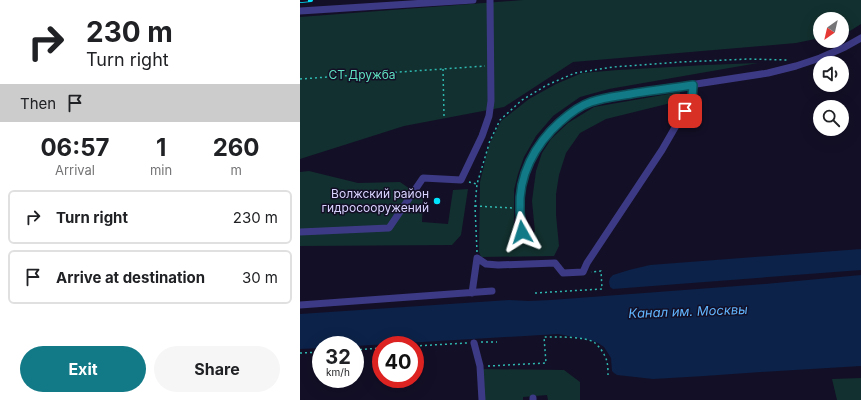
<!DOCTYPE html>
<html lang="en">
<head>
<meta charset="utf-8">
<style>
  :root { --surface:#fff; --page:#f6f6f6; --text:#202124; --muted:#757577; --line:#e0e0e0; --accent:#127987 }
  body { margin:0; font-family:Inter,sans-serif; background:var(--page); color:var(--text); height:100vh; display:flex; flex-direction:column; font-size:15px; white-space:nowrap }
  * { box-sizing:border-box; margin:0 }
  p { font-size:13px; color:var(--muted) }
  .icon { flex:none; width:22px; height:22px; fill:none; stroke:currentColor; stroke-width:2; stroke-linecap:round; stroke-linejoin:round }
  .map { position:relative; flex:1; overflow:hidden }
  .sheet { display:flex; flex-direction:column; background:var(--surface); width:300px }
  .sheet>* { flex:none }
  .hud { background:#fff; color:var(--text); overflow:hidden }
  .needle { width:26px; rotate:214deg }
  .buttons { position:absolute; left:513px; top:12px; display:grid; gap:8px }
  .buttons a { display:grid; place-items:center; width:36px; height:36px; border-radius:50%; background:var(--surface); box-shadow:0 4px 16px #0002; font-size:20px }
  .speed { position:absolute; left:12px; top:336px; display:flex; gap:8px; font-size:20px; font-weight:700; text-align:center }
  .speed>* { display:grid; place-content:center; width:52px; height:52px; border-radius:50%; background:var(--surface); box-shadow:0 4px 16px #0002; line-height:1 }
  .speed small { font-size:10px; font-weight:400 }
  .speed .limit { border:6px solid #d22; background:#fff; color:#111 }
  .pin { position:absolute; display:grid; place-items:center; width:34px; height:34px; color:#fff; margin:-17px; border-radius:8px; box-shadow:0 2px 6px #0006 }
  .me { position:absolute; width:44px; margin:-22px; rotate:354deg; stroke-linejoin:round; filter:drop-shadow(0 0 3px #0008) }
  .turn { display:flex; align-items:center; gap:14px; height:84px; padding:0 20px; font-size:18px }
  .turn .icon { width:52px; height:52px; stroke-width:2.5 }
  .turn b { display:block; font-size:28px; line-height:34px }
  .then { display:flex; align-items:center; height:38px; padding:0 20px; background:#0003; gap:8px; font-size:15px }
  .eta { display:flex; justify-content:space-evenly; align-items:center; height:68px; text-align:center }
  .eta b { font-size:24px; font-weight:700; line-height:28px }
  .cta { display:flex; gap:8px; margin-top:auto; padding:8px 20px }
  .cta a { flex:1; height:46px; border-radius:24px; background:var(--accent); color:#fff; font-size:16px; font-weight:700; line-height:46px; text-align:center }
  .cta a+a { background:var(--page); color:var(--text) }
  ul { padding:0; list-style:none }
  li { display:flex; align-items:center; gap:12px; height:54px; margin:0 8px 6px; padding:0 12px; border:2px solid var(--line); border-radius:6px }
  li div { flex:1 }
  li b { display:block; font-size:15px }
  li em { font-style:normal }
  main { display:flex; flex:1; min-height:0 }
  .map>svg:first-child { display:block }
  .green { fill:#12302f }
  .water { fill:#0c2248 }
  .lines { fill:none; stroke-linecap:round; stroke-linejoin:round }
  .path { stroke:#2fb8b0; stroke-width:1.5; stroke-dasharray:2 3; stroke-linecap:butt }
  .minor { stroke:#3d3a85; stroke-width:7 }
  .rail-casing { stroke:#00e5ff; stroke-width:4 }
  .rail { stroke:#130f26; stroke-width:2.5; stroke-dasharray:8; stroke-linecap:butt }
  .route-casing { stroke:#0c4f58; stroke-width:10 }
  .route { stroke:#127987; stroke-width:7 }
  .poi-dot { fill:#00e5ff; stroke:#130f26; stroke-width:1.5 }
  .labels { text-anchor:middle; stroke-width:3; stroke-linejoin:round; paint-order:stroke }
  .park-label { font-size:12px; fill:#5fe0c0; stroke:#130f26 }
  .poi-label { font-size:12px; fill:#d9d4ff; stroke:#130f26; text-anchor:end }
  .water-label { font-size:13px; font-style:italic; fill:#62b6ff; stroke:#130f26 }
</style>
</head>
<body>
<main>
<section class="sheet">
<div class="hud">
<div class="turn"><svg class="icon" aria-label="right" viewBox="0 0 24 24"><path d="M7 20v-9h11M14 6l5 5-5 5"/></svg><div><b>230 m</b>Turn right</div></div>
<div class="then">Then<svg class="icon" aria-label="arrive" viewBox="0 0 24 24"><path d="M6 21V4h12l-3 4 3 4H6"/></svg></div>
</div>
<div class="eta">
<div><b>06:57</b><p>Arrival</p></div>
<div><b>1</b><p>min</p></div>
<div><b>260</b><p>m</p></div>
</div>
<ul>
<li><svg class="icon" aria-label="right" viewBox="0 0 24 24"><path d="M7 20v-9h11M14 6l5 5-5 5"/></svg><div><b>Turn right</b></div><em>230 m</em></li>
<li><svg class="icon" aria-label="arrive" viewBox="0 0 24 24"><path d="M6 21V4h12l-3 4 3 4H6"/></svg><div><b>Arrive at destination</b></div><em>30 m</em></li>
</ul>
<div class="cta"><a>Exit</a><a>Share</a></div>
</section>
<div class="map">
<svg width="561" height="400" viewBox="0 0 561 400">
  <rect width="100%" height="100%" fill="#130f26"/>
  <!-- green -->
  <path class="green" d="M 223,0 L 561,0 L 561,24 L 545,34 L 542,34 L 542,19 L 520,19 L 520,38 L 496,43 L 273,62 L 204,107 L 104,126 L 0,159 L 0,17 Z
    M 458,63 L 309,89 L 280,97 L 253,116 L 236,136 L 224,157 L 218,174 L 214,190 L 214,233 L 235,232 L 232,201 L 236,171 L 242,153 L 251,139 L 268,123 L 294,107 L 380,92 L 379,101 L 306,119 L 280,133 L 266,153 L 259,175 L 256,194 L 256,215 L 259,246 L 254,256 L 181,257 L 179,252 L 180,182 L 189,145 L 201,121 L 229,99 L 256,84 L 282,73 L 318,70 L 406,65 Z
    M 9,171 L 58,183 L 100,182 L 123,198 L 122,222 L 148,224 L 153,190 L 168,189 L 161,235 L 152,245 L 0,246 L 0,172 Z
    M 177,369 L 264,370 L 280,382 L 280,400 L 248,400 L 247,395 L 223,397 L 223,400 L 180,400 Z
    M 561,378 L 561,400 L 537,400 L 532,379 Z"/>
  <!-- water -->
  <path class="water" d="M 561,249 L 561,270 L 313,289 L 310,287 L 309,282 L 310,278 L 313,275 L 329,270 L 350,265 Z
    M 561,275 L 561,366 L 461,372 L 404,376 L 353,379 L 317,375 L 314,373 L 312,371 L 311,358 L 304,347 L 298,343 L 290,340 L 258,334 L 55,346 L 55,345 L 21,345 L 21,348 L 0,349 L 0,314 L 209,300 L 229,301 L 251,300 L 465,284 Z"/>
  <g class="lines">
    <!-- path -->
    <path class="path" d="M 143,69 L 144,116
      M 0,79 L 185,66
      M 189,143 L 200,120 L 222,100 L 247,85 L 275,73 L 313,67 L 381,62 L 449,59 L 488,60
      M 169,182 L 177,184
      M 175,206 L 213,208
      M 177,252 L 175,206 L 177,184 L 189,144
      M 235,293 L 302,289 L 301,271 L 291,272
      M 181,342 L 197,342
      M 115,346 L 167,343
      M 55,350 L 81,348
      M 0,353 L 21,352
      M 188,366 L 246,363 L 244,337 C 256,337 286,336 295,343 C 300,347 306,356 307,362 C 308,366 308,371 308,375"/>
    <!-- minor -->
    <path class="minor" d="M 0,11 L 173,0
      M 0,232 L 89,228 L 123,178 L 161,180 L 182,136 L 189,116 L 191,101 L 190,0
      M 223,232 C 222,224 220,217 220,210 C 219,169 241,130 276,109 C 285,104 295,101 305,98 L 468,73 L 496,66 L 520,58 L 545,47 L 561,38
      M 172,293 L 177,258 L 186,264 L 198,265 L 255,263 L 263,273 L 283,272 L 287,263 L 362,150 L 392,98 L 393,85
      M 0,305 L 192,291
      M 174,343 L 180,366 L 182,400
      M 233,398 L 233,400"/>
    <!-- rail casing -->
    <g class="rail-casing">
      <path id="rail" d="M 0,1 L 11,0"/>
    </g>
    <!-- rail -->
    <use href="#rail" class="rail"/>
  </g>
  <g class="lines">
    <!-- route casing -->
    <g class="route-casing">
      <path id="route" d="M 222,232 C 222,224 220,217 220,210 C 218,176 235,144 260,122 C 269,114 279,106 291,102 C 306,97 321,96 336,93 C 355,90 374,88 393,85 L 392,98 L 385,111"/>
    </g>
    <!-- route -->
    <use href="#route" class="route"/>
  </g>
  <!-- markers -->
  <circle class="poi-dot" cx="137" cy="201" r="4"/>
  <g class="labels">
    <!-- park labels -->
    <g class="park-label">
      <text x="62" y="79">СТ Дружба</text>
    </g>
    <!-- poi labels -->
    <g class="poi-label">
      <text x="129" y="198">Волжский район<tspan x="129" dy="14">гидросооружений</tspan></text>
    </g>
    <!-- water labels -->
    <g class="water-label">
      <text transform="translate(388 311) rotate(-2)" y="5">Канал им. Москвы</text>
    </g>
  </g>
</svg>
<div class="buttons">
<a><svg class="needle" viewBox="-14 -14 28 28"><path d="M0-13l5 13h-10z" fill="#e53935"/><path d="M0 13l5-13h-10z" fill="#757577"/></svg></a>
<a><svg class="icon" aria-label="sound" viewBox="0 0 24 24"><path d="M4 9h4l5-4v14l-5-4H4zM17 9q2 3 0 6"/></svg></a>
<a><svg class="icon" aria-label="search" viewBox="0 0 24 24"><circle cx="10" cy="10" r="6"/><path d="M15 15l6 6"/></svg></a>
</div>
<div class="speed"><div>32<small>km/h</small></div><div class="limit">40</div></div>
<div class="pin" style="left:385px;top:111px;background:#d93025"><svg class="icon" aria-label="arrive" viewBox="0 0 24 24"><path d="M6 21V4h12l-3 4 3 4H6"/></svg></div>
<svg class="me" style="left:222px;top:232px" viewBox="-20 -20 40 40"><path d="M0-17L14 15 0 8-14 15z" fill="#127987" stroke="#fff" stroke-width="4"/></svg>
</div>
</main>
</body>
</html>
